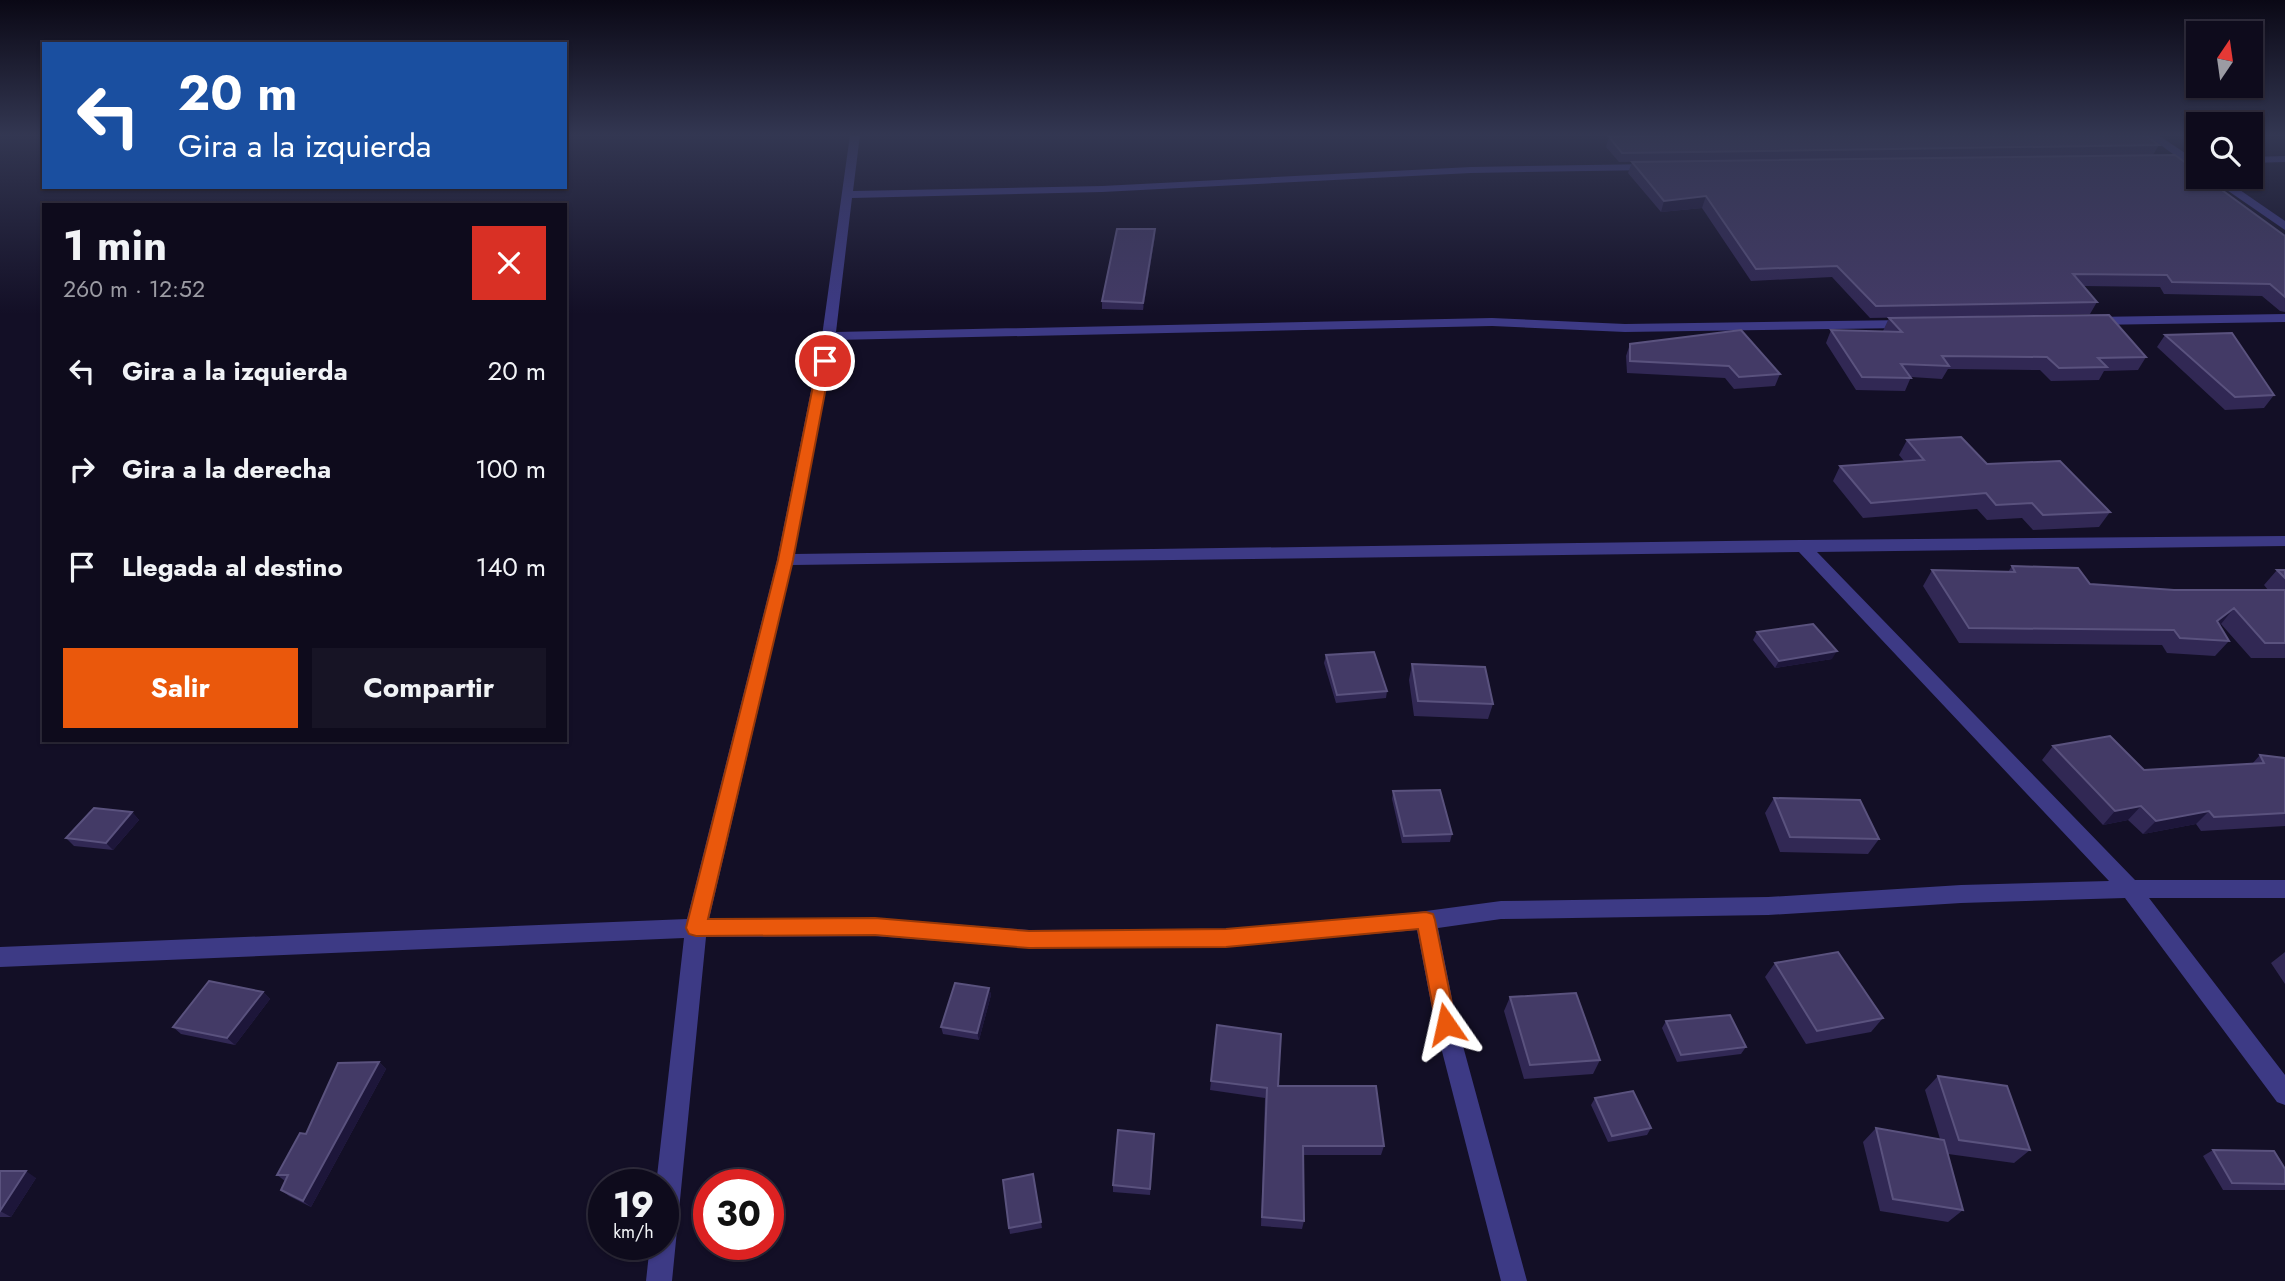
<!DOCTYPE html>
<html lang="es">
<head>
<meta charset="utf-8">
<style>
  :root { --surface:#0e0b1c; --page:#171425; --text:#f1f3f6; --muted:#9b9ba3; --line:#2e2b3b; --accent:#ea580c }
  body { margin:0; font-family:Jost,sans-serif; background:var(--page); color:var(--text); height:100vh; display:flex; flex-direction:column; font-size:26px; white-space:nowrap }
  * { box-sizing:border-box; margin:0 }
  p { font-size:23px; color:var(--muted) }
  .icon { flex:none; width:38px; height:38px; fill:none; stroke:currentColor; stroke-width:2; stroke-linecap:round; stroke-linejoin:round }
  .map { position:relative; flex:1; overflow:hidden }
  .sheet { position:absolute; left:42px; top:203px; width:525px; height:539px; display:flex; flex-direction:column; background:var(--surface); border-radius:0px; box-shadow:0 2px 5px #0004,0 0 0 2px var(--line) }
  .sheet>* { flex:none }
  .guide { position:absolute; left:42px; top:42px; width:525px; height:147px; border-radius:0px; box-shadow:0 2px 5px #0004,0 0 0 2px var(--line); background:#1a4fa0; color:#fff; overflow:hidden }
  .needle { width:46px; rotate:13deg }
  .fabs { position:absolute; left:2186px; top:21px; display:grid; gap:14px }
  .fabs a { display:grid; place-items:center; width:77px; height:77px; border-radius:0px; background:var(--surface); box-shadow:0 2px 5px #0004,0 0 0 2px var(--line); font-size:35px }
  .speed { position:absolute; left:588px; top:1169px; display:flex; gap:14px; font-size:35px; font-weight:700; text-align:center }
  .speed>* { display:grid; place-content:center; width:91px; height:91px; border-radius:50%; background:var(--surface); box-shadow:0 2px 5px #0004,0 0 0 2px var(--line); line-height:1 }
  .speed small { font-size:18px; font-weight:400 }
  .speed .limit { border:10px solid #d22; background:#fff; color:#111 }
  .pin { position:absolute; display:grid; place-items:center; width:60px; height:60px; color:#fff; margin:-30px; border:4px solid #fff; border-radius:50%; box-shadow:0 2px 7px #0007 }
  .me { position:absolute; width:77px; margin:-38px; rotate:349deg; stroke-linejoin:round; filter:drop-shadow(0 0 5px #0008) }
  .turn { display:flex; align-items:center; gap:24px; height:147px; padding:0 21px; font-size:32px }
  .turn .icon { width:91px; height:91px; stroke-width:2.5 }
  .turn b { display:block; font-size:49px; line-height:60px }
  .round { display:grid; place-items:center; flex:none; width:74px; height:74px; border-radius:0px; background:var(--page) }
  .headline { display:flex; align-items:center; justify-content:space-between; height:119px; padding:0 21px }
  h1 { font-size:42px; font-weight:700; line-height:52px }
  .cta { display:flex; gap:14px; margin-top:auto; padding:14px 21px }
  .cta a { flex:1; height:80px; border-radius:0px; background:var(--accent); color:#fff; font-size:28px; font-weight:700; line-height:80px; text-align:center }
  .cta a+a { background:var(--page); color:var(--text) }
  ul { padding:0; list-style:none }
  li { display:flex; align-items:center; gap:21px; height:98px; padding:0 21px }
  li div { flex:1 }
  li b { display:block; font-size:26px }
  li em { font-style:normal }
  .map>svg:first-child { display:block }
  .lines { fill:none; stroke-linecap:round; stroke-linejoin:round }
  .minor { fill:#3d3a85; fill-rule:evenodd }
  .wall { fill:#312854 }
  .shaded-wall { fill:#1d163a }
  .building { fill:#433a66; stroke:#5a527e; stroke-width:2 }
  .route { fill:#ea580c; stroke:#983908; stroke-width:2 }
</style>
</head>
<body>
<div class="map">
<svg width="2285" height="1281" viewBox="0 0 2285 1281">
  <rect width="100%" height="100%" fill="#130f26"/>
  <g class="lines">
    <!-- minor -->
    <path class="minor" d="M 850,135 L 860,135 L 853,191 L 1102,186 L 1471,167 L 1652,164 L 1657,167 L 1652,170 L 1471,173 L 1102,192 L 852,198 L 836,332 L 1492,318 L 1625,324 L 1907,320 L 1914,324 L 1907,328 L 1625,332 L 1492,326 L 835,340 L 794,554 L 1801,540 L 2285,536 L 2285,546 L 1817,552 L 2135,880 L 2285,880 L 2285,898 L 2149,898 L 2285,1075 L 2285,1105 L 2277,1102 L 2125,898 L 1961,903 L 1768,915 L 1501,919 L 1438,928 L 1457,1024 L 1527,1281 L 1501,1281 L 1435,1024 L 1417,930 L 1226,947 L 1029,948 L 875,936 L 706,937 L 672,1281 L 646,1281 L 650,1244 L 663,1244 L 663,1185 L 656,1185 L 684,938 L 0,967 L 0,947 L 687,919 L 777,560 L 822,336 ZM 1799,552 L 2109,881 L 1961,885 L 1768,897 L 1501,901 L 1396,915 L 1226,929 L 1029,930 L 875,918 L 709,919 L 792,565 Z
      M 2147,135 L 2158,135 L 2191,157 L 2198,157 L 2198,163 L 2155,162 L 2155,158 L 2177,157 Z
      M 2285,156 L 2285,162 L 2250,163 L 2250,157 Z
      M 2208,177 L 2221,177 L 2285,221 L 2285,230 Z
      M 2285,314 L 2285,322 L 2093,325 L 2086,321 L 2093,317 Z"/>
  </g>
  <!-- wall -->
  <path class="wall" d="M 1658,135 L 2145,135 L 2159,145 L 2153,155 L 1619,162 L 1606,147 L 1609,137 L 1659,136 Z
    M 1632,162 L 2285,236 L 2285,312 L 2280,311 L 2262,296 L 2164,294 L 2160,287 L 2083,286 L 2097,302 L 2090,314 L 1870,318 L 1832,277 L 1751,281 L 1702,208 L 1661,212 L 1628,173 Z
    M 1155,229 L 1155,236 L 1143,310 L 1102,309 L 1102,301 Z
    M 1889,318 L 2146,357 L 2138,370 L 2104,371 L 2099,380 L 2051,381 L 2040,370 L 1948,369 L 1942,379 L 1911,377 L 1905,391 L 1856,390 L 1826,343 L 1831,330 L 1883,332 L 1883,331 Z
    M 2165,335 L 2274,395 L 2264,408 L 2225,410 L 2157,347 Z
    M 1630,344 L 1780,374 L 1775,386 L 1734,389 L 1725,378 L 1627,373 L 1626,356 Z
    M 1907,440 L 1987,464 L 2110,512 L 2099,527 L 2033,530 L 2022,518 L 1987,520 L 1977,509 L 1863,518 L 1833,481 L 1840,466 L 1904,461 L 1899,455 Z
    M 2012,566 L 2090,584 L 2174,590 L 2268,590 L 2264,585 L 2277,570 L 2285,570 L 2285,658 L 2251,658 L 2221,624 L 2219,625 L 2229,641 L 2215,656 L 2167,653 L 2162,645 L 1959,643 L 1923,586 L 1932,570 L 2008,572 Z
    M 1757,632 L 1832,659 L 1775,668 L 1753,640 Z
    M 1326,655 L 1387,691 L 1386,698 L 1336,703 L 1324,663 Z
    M 1412,664 L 1493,704 L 1488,719 L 1414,716 L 1409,680 Z
    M 2053,746 L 2144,770 L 2252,764 L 2260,755 L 2285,758 L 2285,826 L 2201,831 L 2196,824 L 2143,834 L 2128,820 L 2103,825 L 2042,760 Z
    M 1393,791 L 1452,834 L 1450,842 L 1402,843 L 1392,799 Z
    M 1774,798 L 1879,839 L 1868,854 L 1780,852 L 1765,813 Z
    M 132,812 L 139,820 L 113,850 L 74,846 L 66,838 Z
    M 2285,952 L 2285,984 L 2271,963 Z
    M 1775,963 L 1883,1018 L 1871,1032 L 1806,1044 L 1765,977 Z
    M 989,988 L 991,995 L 979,1040 L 943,1034 L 941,1027 Z
    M 263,992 L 270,999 L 235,1045 L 181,1034 L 173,1027 Z
    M 1510,997 L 1600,1060 L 1593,1074 L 1524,1079 L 1504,1011 Z
    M 1666,1021 L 1746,1047 L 1741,1054 L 1677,1062 L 1662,1028 Z
    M 1217,1025 L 1278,1086 L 1384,1146 L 1381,1155 L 1303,1155 L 1304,1221 L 1302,1229 L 1261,1226 L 1265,1098 L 1210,1090 Z
    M 379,1062 L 386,1069 L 311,1207 L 289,1196 L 281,1190 L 285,1181 L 277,1175 L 306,1134 Z
    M 1938,1076 L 2030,1150 L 2014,1163 L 1948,1154 L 1963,1210 L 1948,1222 L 1880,1211 L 1863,1142 L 1876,1128 L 1940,1139 L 1925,1090 Z
    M 1595,1098 L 1651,1128 L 1647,1135 L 1608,1142 L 1591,1105 Z
    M 1154,1134 L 1150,1195 L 1113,1192 L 1113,1185 Z
    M 2213,1150 L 2285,1169 L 2285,1190 L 2223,1190 L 2203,1156 Z
    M 0,1171 L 36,1178 L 11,1217 L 0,1217 Z
    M 1033,1174 L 1042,1228 L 1010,1234 L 1009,1228 Z"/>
  <!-- shaded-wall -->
  <path class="shaded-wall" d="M 1706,196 L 1702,208 L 1661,212 L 1664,201 Z
    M 1155,229 L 1155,236 L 1143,310 L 1143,303 Z
    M 2234,608 L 2221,624 L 2203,637 L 2217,621 Z
    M 1837,651 L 1832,659 L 1775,668 L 1779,661 Z
    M 2141,806 L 2128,820 L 2103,825 L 2115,811 Z
    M 2209,811 L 2196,824 L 2143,834 L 2156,821 Z
    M 132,812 L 139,820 L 113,850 L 106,843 Z
    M 989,988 L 991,995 L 979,1040 L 977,1033 Z
    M 263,992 L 270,999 L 235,1045 L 227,1038 Z
    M 379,1062 L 386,1069 L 311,1207 L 303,1201 Z
    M 26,1171 L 36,1178 L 11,1217 L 0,1211 Z"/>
  <!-- building -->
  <path class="building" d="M 1669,135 L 2145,135 L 2159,145 L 1622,153 L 1609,137 L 1670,135 Z
    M 2175,155 L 2198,172 L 2198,177 L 2204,177 L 2285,236 L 2285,297 L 2270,284 L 2172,282 L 2167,275 L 2073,274 L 2097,302 L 1876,306 L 1837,266 L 1756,269 L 1706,196 L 1664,201 L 1632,162 Z
    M 1117,229 L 1155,229 L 1143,303 L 1102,301 Z
    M 2109,315 L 2146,357 L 2098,358 L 2107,367 L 2059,368 L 2047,357 L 1942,356 L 1949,366 L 1901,364 L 1911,378 L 1862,377 L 1831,330 L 1902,332 L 1889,318 Z
    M 1741,330 L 1780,374 L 1739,377 L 1729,366 L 1630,361 L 1630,344 Z
    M 2232,333 L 2274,395 L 2235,397 L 2165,335 Z
    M 1961,437 L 1987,464 L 2060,461 L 2110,512 L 2043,515 L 2032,503 L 1996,505 L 1986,493 L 1871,503 L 1840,466 L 1924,460 L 1907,440 Z
    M 2012,566 L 2078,568 L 2090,584 L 2174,590 L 2285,590 L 2285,643 L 2265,643 L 2234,608 L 2217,621 L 2229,641 L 2180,638 L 2174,630 L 1969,628 L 1932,570 L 2015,572 Z
    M 2277,570 L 2285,570 L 2285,578 Z
    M 1813,624 L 1837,651 L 1779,661 L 1757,632 Z
    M 1374,652 L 1387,691 L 1337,695 L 1326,655 Z
    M 1412,664 L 1485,667 L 1493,704 L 1418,701 Z
    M 2110,736 L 2144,770 L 2264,763 L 2260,755 L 2285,758 L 2285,813 L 2214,817 L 2209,811 L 2156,821 L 2141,806 L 2115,811 L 2053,746 Z
    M 1440,790 L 1452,834 L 1404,836 L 1393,791 Z
    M 1774,798 L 1860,800 L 1879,839 L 1790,837 Z
    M 94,808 L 132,812 L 106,843 L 66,838 Z
    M 1838,952 L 1883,1018 L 1817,1031 L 1775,963 Z
    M 209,981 L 263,992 L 227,1038 L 173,1027 Z
    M 955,983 L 989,988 L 977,1033 L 941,1027 Z
    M 1576,993 L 1600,1060 L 1530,1065 L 1510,997 Z
    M 1730,1015 L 1746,1047 L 1681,1055 L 1666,1021 Z
    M 1217,1025 L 1281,1034 L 1278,1086 L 1376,1086 L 1384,1146 L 1303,1146 L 1304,1221 L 1262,1217 L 1267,1088 L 1211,1081 Z
    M 379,1062 L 303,1201 L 281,1190 L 288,1175 L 277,1175 L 300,1133 L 306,1134 L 338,1063 Z
    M 1938,1076 L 2007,1086 L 2030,1150 L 1959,1140 Z
    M 1633,1091 L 1651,1128 L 1612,1136 L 1595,1098 Z
    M 1876,1128 L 1944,1140 L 1963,1210 L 1893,1199 Z
    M 1118,1130 L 1154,1134 L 1150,1189 L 1113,1185 Z
    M 2213,1150 L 2274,1151 L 2285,1169 L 2285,1184 L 2232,1183 Z
    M 0,1171 L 26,1171 L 0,1211 Z
    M 1033,1174 L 1041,1222 L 1009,1228 L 1003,1180 Z"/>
  <!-- sky -->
  <linearGradient id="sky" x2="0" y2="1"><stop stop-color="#0a0815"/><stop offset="0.43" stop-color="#333752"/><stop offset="1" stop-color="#333752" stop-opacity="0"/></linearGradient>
  <rect width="2285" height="314" fill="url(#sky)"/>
  <!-- route -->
  <path class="route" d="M 825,357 L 831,361 L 793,560 L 708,919 L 875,918 L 1029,931 L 1226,929 L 1426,912 L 1433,914 L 1435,920 L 1456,1024 L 1453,1031 L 1446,1034 L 1439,1031 L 1436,1024 L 1418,929 L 1226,947 L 1029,948 L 875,935 L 696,936 L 689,934 L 686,928 L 778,560 L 818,361 Z"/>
</svg>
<div class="fabs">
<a><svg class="needle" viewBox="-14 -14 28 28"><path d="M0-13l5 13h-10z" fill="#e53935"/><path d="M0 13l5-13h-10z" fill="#9b9ba3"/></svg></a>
<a><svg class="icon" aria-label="search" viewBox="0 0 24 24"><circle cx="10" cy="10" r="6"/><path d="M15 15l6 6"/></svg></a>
</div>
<div class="speed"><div>19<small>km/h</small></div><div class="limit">30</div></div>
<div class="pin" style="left:825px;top:361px;background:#d93025"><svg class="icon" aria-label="arrive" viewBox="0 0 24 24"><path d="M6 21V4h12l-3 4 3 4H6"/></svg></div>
<svg class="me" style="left:1446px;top:1024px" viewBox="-20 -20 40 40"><path d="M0-17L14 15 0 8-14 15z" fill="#ea580c" stroke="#fff" stroke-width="4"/></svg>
<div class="guide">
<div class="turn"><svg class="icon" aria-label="left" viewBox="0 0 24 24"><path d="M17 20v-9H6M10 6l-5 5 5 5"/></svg><div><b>20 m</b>Gira a la izquierda</div></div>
</div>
<section class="sheet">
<div class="headline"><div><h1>1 min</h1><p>260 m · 12:52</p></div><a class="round" style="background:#d93025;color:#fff"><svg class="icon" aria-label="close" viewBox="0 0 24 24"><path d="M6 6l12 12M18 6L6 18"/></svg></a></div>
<ul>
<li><svg class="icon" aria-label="left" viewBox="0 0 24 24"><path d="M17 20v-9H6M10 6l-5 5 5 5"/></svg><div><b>Gira a la izquierda</b></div><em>20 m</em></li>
<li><svg class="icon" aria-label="right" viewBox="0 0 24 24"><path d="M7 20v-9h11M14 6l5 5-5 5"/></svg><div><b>Gira a la derecha</b></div><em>100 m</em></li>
<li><svg class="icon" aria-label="arrive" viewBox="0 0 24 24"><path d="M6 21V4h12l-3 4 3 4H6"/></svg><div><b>Llegada al destino</b></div><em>140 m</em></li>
</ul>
<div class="cta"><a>Salir</a><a>Compartir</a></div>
</section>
</div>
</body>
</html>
